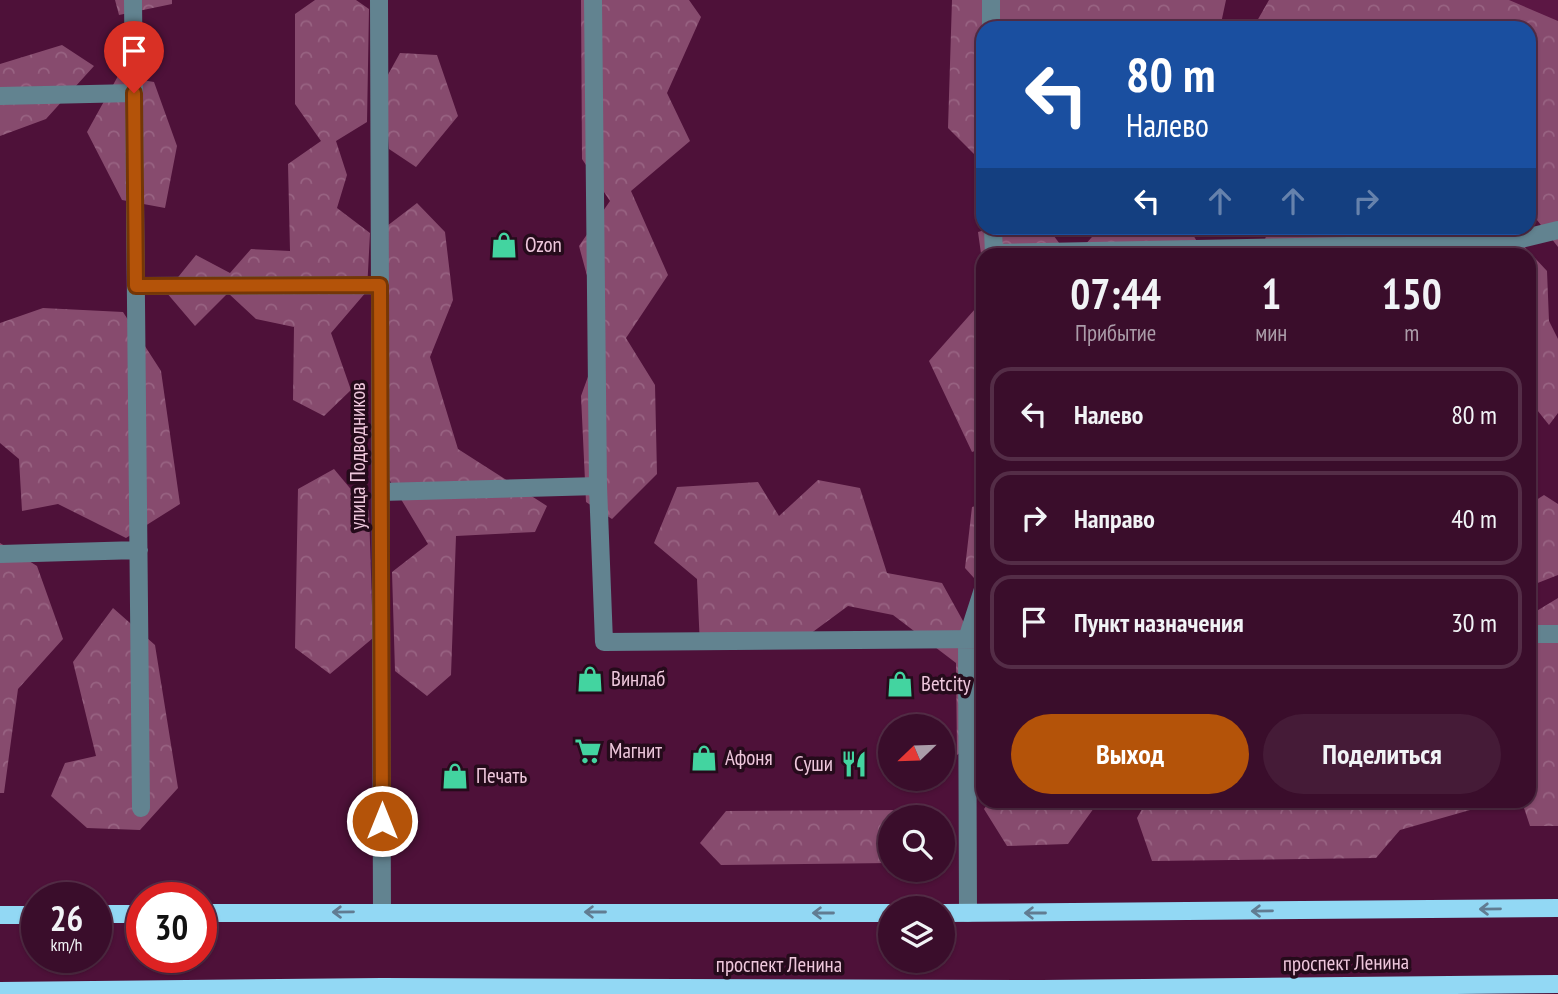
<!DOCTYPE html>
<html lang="ru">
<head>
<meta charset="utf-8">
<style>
  :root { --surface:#3a0d2b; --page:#451b37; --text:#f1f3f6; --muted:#ab9ca9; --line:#542d47; --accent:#b45309 }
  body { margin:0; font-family:"PT Sans Narrow",sans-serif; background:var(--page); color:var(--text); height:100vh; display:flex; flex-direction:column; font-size:26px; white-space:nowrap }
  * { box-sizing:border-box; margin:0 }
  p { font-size:23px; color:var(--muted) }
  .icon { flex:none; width:38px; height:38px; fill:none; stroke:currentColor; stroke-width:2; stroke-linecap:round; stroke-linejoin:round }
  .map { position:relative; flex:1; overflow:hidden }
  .sheet { position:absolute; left:976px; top:248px; width:560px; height:560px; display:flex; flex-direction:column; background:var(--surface); border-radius:21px; box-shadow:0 2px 5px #0004,0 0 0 2px var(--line) }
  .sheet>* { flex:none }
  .banner { position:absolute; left:976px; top:21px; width:560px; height:214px; border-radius:21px; box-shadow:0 2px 5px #0004,0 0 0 2px var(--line); background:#1a4fa0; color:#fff; overflow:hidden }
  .needle { width:46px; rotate:247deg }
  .fabs { position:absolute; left:878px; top:714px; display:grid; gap:14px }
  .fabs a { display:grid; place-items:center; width:77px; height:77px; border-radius:50%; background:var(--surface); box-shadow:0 2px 5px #0004,0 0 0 2px var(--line); font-size:35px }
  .speed { position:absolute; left:21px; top:882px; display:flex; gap:14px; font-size:35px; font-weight:700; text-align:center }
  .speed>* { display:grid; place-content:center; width:91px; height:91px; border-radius:50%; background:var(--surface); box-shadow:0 2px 5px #0004,0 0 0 2px var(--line); line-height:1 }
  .speed small { font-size:18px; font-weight:400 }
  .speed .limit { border:10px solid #d22; background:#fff; color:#111 }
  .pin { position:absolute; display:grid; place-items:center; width:60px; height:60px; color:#fff; margin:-72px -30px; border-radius:50% 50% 50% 0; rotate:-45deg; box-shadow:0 0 7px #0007 }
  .pin .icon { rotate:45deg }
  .me { position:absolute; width:77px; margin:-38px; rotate:0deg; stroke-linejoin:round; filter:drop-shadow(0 0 5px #0008) }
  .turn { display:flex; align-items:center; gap:24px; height:147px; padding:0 35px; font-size:32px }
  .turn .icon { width:91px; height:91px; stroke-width:2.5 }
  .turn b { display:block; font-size:49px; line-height:60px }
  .lanes { display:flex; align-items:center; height:66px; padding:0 35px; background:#0003; justify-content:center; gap:35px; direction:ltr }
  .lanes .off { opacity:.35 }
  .eta { display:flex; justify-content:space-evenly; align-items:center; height:119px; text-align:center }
  .eta b { font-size:42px; font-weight:800; line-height:49px }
  .button { display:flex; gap:14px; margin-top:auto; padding:14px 35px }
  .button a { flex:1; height:80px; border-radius:42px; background:var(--accent); color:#fff; font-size:28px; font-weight:800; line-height:80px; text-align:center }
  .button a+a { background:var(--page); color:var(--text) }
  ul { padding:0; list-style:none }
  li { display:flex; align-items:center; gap:21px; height:94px; margin:0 14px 10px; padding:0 21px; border:4px solid var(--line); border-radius:21px }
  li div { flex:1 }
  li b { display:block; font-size:26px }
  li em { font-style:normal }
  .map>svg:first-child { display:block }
  .built { fill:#5c1744 }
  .forest { fill:url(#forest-crowns) }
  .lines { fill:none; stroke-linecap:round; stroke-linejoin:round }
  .minor { stroke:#628390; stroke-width:18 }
  .major { stroke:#92d8f4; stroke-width:18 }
  .oneway { stroke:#617c92 }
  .route-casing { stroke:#753606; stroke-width:18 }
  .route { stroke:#b45309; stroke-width:12 }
  .labels { text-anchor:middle; stroke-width:7; stroke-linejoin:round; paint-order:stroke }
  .poi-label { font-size:21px; fill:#eec7dc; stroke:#250b1b; text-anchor:start }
  .street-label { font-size:21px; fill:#eec7dc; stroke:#250b1b }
</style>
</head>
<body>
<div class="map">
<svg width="1558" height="994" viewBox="0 0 1558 994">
  <defs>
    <pattern id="forest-crowns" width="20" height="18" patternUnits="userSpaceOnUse" patternTransform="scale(1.75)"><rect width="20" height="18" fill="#874b6e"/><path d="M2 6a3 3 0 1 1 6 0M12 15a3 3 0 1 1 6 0" fill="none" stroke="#986382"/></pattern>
  </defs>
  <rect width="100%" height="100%" fill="#4e1139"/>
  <!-- built -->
  <path class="built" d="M 1460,0 L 1558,0 L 1558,37 L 1530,28 Z"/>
  <!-- forest -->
  <path class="forest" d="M 115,0 L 172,0 L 172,4 L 119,15 Z
    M 315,0 L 356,0 L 369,9 L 367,122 L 336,141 L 347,175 L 337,208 L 370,233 L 367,291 L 331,333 L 351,390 L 324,416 L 293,400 L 294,327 L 256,319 L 228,293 L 195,326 L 166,292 L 196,255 L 230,273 L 251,249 L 290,251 L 288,164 L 321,141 L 295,104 L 295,14 Z
    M 581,0 L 689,0 L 701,17 L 667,93 L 690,141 L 631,191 L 668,275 L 626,338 L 655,385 L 657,474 L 612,519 L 586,502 L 581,396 L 603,335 L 579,246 L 610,201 L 582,159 Z
    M 952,0 L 1226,0 L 1220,28 L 984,28 L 983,163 L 948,128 Z
    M 1269,0 L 1509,0 L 1558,21 L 1558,247 L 1530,211 L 1530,28 L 1253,28 Z
    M 62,45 L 94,66 L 46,119 L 0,136 L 0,64 Z
    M 400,53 L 437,55 L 458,116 L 416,167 L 389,149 L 384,82 Z
    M 118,76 L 154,82 L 177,146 L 165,208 L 122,200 L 87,132 Z
    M 417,203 L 445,232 L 453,300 L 430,357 L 458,449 L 547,506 L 535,532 L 456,536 L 451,675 L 427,696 L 395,671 L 392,572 L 428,544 L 387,476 L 387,226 Z
    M 992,228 L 1048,228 L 1068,255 L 984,256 L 983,268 L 978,232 Z
    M 1100,228 L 1189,228 L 1205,255 L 1075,256 Z
    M 1269,228 L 1313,228 L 1387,240 L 1403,228 L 1507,228 L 1547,271 L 1549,321 L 1558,339 L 1558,413 L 1549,425 L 1530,401 L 1530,256 L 1259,256 Z
    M 983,300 L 983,448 L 972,452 L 929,361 Z
    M 43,308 L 123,312 L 161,371 L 180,504 L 126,538 L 58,504 L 22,511 L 19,459 L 0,443 L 0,323 Z
    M 334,469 L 369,511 L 373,638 L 330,674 L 295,648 L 298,489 Z
    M 818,480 L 860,488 L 887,573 L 942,583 L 983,657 L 983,736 L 957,755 L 956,663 L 893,615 L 848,606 L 791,648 L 700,647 L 697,579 L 654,543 L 677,487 L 758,482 L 779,516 Z
    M 1544,495 L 1558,504 L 1558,575 L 1530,586 L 1530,504 Z
    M 983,504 L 983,588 L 965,568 L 972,507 Z
    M 0,543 L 37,566 L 63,639 L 18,689 L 4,793 L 0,793 Z
    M 1558,598 L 1558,826 L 1530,826 L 1522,802 L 1530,802 L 1530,615 Z
    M 113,608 L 155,645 L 178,788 L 140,830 L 87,828 L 51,796 L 65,763 L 96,756 L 73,662 Z
    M 989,802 L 1089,802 L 1094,808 L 1068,844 L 1007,846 L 984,809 Z
    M 1146,802 L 1468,802 L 1470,810 L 1400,830 L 1376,858 L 1152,861 L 1137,818 Z
    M 907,810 L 913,817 L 891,817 L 891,863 L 721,865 L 700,843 L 726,811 Z"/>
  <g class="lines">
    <!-- minor -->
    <path class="minor" d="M 133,0 L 141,808
      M 379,0 L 382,912
      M 593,0 L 598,486 L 604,642 L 984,639
      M 991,0 L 991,28
      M 0,96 L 134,93
      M 993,228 L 994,256
      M 994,253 L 1504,243 L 1558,230
      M 136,286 L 380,285
      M 381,492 L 598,486
      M 0,554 L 139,550
      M 1530,634 L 1558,634
      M 968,913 L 967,639 L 984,586"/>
    <!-- major -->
    <path class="major" d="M 201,913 L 891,913
      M 943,913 L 1558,908
      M 96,914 L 142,914
      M 0,915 L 37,915
      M 0,991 L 382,987 L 1042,989 L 1558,984"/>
  </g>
  <!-- one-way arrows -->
  <defs><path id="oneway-shaft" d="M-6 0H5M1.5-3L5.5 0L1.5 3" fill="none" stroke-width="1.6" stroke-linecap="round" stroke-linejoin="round" transform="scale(1.75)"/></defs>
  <g class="oneway">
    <use href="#oneway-shaft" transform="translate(1490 909) rotate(179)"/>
    <use href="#oneway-shaft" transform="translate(1262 911) rotate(179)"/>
    <use href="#oneway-shaft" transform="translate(343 912) rotate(179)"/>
    <use href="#oneway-shaft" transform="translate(595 912) rotate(-180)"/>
    <use href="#oneway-shaft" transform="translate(823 913) rotate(-180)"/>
    <use href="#oneway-shaft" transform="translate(1035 913) rotate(-180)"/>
  </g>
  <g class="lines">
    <!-- route casing -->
    <g class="route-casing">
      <path id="route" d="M 134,93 L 136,286 L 380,285 L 382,821"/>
    </g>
    <!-- route -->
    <use href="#route" class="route"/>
  </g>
  <!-- icons -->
  <defs>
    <g id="shop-bare" transform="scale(2.1)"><path d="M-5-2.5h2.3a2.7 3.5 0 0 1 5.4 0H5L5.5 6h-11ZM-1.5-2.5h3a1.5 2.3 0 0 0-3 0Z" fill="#43d4a0" stroke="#250b1b" stroke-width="2.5" paint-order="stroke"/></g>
    <g id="supermarket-bare" transform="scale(2.1)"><path d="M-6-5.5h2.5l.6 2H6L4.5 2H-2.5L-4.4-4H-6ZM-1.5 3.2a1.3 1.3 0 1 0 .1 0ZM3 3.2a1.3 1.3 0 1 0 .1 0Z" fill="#43d4a0" stroke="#250b1b" stroke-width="2.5" paint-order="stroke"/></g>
    <g id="restaurant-bare" transform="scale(2.1)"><path d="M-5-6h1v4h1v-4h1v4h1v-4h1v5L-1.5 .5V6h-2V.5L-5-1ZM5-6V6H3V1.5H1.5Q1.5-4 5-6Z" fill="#43d4a0" stroke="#250b1b" stroke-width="2.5" paint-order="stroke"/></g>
  </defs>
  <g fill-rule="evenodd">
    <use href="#shop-bare" x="504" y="245"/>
    <use href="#shop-bare" x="590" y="679"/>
    <use href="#shop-bare" x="900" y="684"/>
    <use href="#supermarket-bare" x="588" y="751"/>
    <use href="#shop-bare" x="704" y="758"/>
    <use href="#restaurant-bare" x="854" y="764"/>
    <use href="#shop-bare" x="455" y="776"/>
  </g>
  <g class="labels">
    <!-- poi labels -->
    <g class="poi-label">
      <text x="525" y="252">Ozon</text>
      <text x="611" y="686">Винлаб</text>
      <text x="921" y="691">Betcity</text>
      <text x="609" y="758">Магнит</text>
      <text x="725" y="765">Афоня</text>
      <text x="833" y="771" text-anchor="end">Суши</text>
      <text x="476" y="783">Печать</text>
    </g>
    <!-- street labels -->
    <g class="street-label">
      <text transform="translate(358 456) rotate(-90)" y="7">улица Подводников</text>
      <text transform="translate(1346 963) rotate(-1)" y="7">проспект Ленина</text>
      <text x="779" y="972">проспект Ленина</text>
    </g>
  </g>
</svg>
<div class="fabs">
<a><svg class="needle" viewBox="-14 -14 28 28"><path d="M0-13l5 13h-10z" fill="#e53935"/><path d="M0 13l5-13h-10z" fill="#ab9ca9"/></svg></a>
<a><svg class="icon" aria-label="search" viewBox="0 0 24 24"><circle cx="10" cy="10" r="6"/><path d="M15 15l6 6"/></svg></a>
<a><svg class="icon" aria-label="layers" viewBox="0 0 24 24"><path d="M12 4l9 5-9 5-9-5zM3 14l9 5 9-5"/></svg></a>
</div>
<div class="speed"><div>26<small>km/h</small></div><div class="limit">30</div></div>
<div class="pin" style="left:134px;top:93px;background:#d93025"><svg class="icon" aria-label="arrive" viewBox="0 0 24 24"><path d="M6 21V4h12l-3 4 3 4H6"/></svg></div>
<svg class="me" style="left:382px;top:821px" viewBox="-20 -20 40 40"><circle r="17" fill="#b45309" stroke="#fff" stroke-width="3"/><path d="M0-11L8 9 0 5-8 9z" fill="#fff"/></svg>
<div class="banner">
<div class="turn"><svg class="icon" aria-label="left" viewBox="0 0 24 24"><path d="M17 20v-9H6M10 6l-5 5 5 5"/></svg><div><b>80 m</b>Налево</div></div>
<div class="lanes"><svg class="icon" aria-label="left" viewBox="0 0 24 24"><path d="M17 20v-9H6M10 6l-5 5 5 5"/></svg><svg class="icon off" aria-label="ahead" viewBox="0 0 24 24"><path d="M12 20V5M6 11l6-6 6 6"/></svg><svg class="icon off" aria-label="ahead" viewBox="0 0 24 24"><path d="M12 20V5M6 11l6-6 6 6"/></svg><svg class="icon off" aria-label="right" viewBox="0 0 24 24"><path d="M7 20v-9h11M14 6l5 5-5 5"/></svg></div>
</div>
<section class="sheet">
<div class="eta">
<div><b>07:44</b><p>Прибытие</p></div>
<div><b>1</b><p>мин</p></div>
<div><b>150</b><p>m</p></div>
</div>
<ul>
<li><svg class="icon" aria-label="left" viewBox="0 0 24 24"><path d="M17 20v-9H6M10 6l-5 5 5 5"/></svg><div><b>Налево</b></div><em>80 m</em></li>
<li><svg class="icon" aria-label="right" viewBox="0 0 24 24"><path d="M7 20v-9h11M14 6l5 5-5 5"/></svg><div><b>Направо</b></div><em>40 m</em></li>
<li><svg class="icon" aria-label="arrive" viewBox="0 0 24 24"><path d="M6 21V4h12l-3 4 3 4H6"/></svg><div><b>Пункт назначения</b></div><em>30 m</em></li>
</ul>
<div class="button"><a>Выход</a><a>Поделиться</a></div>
</section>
</div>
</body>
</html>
